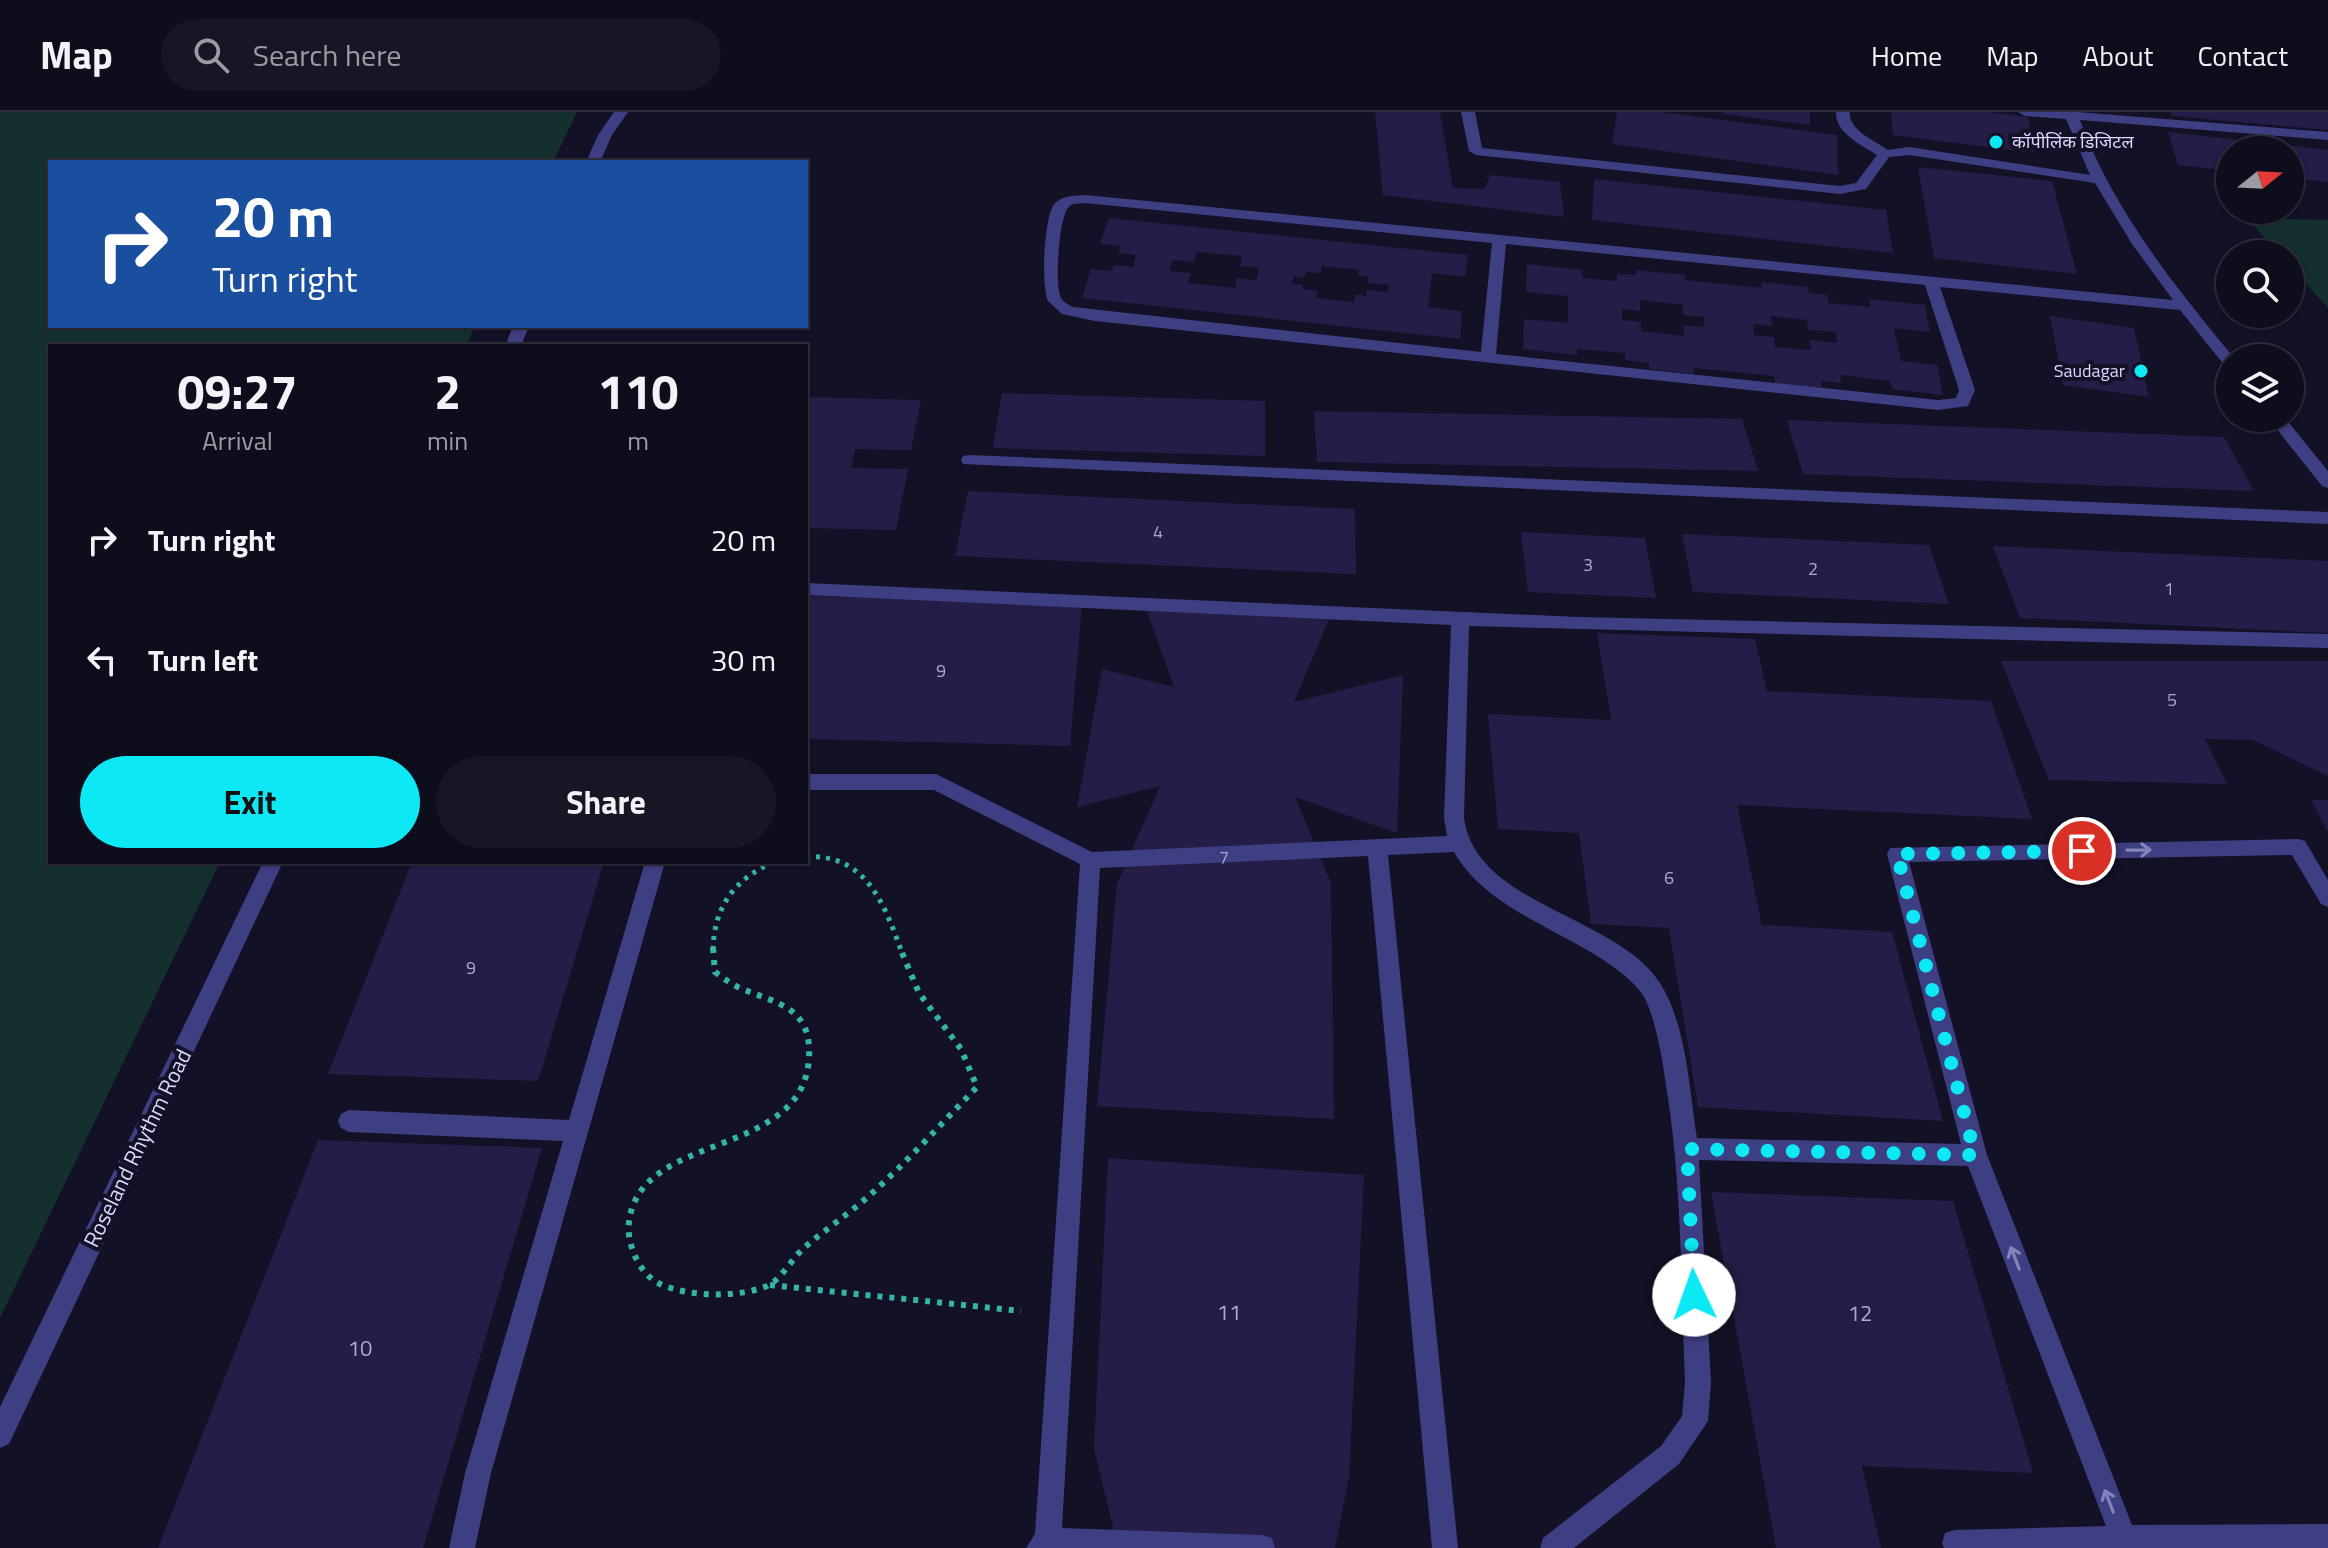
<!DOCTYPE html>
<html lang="en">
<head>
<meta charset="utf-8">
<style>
  :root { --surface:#0e0d1c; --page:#171625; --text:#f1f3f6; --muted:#9b9ca3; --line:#2e2d3b; --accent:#0ce8f4 }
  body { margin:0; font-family:"Titillium Web","Noto Sans Devanagari",sans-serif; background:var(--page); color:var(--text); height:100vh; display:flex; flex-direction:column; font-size:30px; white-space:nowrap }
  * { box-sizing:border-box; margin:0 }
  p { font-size:26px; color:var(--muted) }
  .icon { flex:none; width:44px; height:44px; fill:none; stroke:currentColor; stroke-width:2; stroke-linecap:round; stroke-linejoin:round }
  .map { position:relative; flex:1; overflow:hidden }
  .sheet { position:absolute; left:48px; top:232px; width:760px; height:520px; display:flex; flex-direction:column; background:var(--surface); border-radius:0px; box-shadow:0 2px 6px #0004,0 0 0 2px var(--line) }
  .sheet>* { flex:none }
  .hud { position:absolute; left:48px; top:48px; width:760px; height:168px; border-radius:0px; box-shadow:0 2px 6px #0004,0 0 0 2px var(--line); background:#1a4fa0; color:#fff; overflow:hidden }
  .needle { width:52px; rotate:72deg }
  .buttons { position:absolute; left:2216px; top:24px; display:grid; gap:16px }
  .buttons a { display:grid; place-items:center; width:88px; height:88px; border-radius:50%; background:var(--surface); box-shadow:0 2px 6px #0004,0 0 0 2px var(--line); font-size:40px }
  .pin { position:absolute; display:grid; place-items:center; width:68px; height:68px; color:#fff; margin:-34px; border:4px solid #fff; border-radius:50%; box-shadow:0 2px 8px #0007 }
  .me { position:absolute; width:88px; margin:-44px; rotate:357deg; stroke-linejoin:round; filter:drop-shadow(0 0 6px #0008) }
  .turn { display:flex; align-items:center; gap:28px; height:168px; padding:0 32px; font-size:36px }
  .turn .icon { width:104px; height:104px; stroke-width:2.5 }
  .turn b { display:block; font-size:56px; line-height:68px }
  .eta { display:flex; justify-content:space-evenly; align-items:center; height:136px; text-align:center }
  .eta b { font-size:48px; font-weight:700; line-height:56px }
  .action { display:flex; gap:16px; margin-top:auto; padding:16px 32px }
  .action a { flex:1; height:92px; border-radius:48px; background:var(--accent); color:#111; font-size:32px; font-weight:700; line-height:92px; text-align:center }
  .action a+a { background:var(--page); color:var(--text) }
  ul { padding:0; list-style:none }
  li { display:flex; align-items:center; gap:24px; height:120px; padding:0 32px }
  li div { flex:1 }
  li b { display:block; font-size:30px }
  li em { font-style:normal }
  header { display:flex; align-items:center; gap:48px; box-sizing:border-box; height:112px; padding:0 40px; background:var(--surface); border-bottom:2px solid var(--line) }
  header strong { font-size:38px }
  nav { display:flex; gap:44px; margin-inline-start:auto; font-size:28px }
  .search { width:560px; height:72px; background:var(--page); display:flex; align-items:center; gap:20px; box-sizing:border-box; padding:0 28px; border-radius:44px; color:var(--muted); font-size:30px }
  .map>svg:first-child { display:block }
  .green { fill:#14302e }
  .building { fill:#241d47; fill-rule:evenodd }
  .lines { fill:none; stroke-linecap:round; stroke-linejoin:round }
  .path-far1 { stroke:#35b4a6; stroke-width:5; stroke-dasharray:4 6; stroke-linecap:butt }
  .path { stroke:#35b4a6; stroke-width:6; stroke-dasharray:5 7; stroke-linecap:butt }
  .minor { fill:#3e3e83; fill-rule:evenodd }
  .oneway { stroke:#8483ba }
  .route { stroke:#0ce8f4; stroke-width:14; stroke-dasharray:0 25.2 }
  .poi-dot { fill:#0ce8f4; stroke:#131126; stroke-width:3 }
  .labels { text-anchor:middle; stroke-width:8; stroke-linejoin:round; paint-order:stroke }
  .far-poi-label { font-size:18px; fill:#dad8fd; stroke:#131126; text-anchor:start }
  .number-label { font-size:18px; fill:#aca9d0 }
  .street-label { font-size:22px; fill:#dad8fd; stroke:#131126 }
  .near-number-label { font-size:22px; fill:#aca9d0 }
</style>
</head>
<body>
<header>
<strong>Map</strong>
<div class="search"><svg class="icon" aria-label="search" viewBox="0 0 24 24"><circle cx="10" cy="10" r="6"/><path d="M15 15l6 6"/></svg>Search here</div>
<nav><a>Home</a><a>Map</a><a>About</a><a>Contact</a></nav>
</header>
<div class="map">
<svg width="2328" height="1436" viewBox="0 0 2328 1436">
  <rect width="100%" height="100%" fill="#131126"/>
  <!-- green -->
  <path class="green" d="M 0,0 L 577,0 L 553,50 L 50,50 L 50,214 L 475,214 L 466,234 L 50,234 L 50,750 L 220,750 L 0,1206 Z
    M 2247,106 L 2328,108 L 2328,196 L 2290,154 L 2290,142 L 2279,142 Z"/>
  <!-- building -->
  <path class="building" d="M 1375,0 L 1440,0 L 1453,76 L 1485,77 L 1490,63 L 1560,70 L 1564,105 L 1383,83 Z
    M 1617,0 L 1661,0 L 1837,23 L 1838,63 L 1612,32 Z
    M 1724,0 L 1810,0 L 1810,13 L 1723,2 Z
    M 1891,0 L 1986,0 L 2028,5 L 2034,41 L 1893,23 Z
    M 2170,0 L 2328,0 L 2328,18 L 2172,4 Z
    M 2168,20 L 2328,38 L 2328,70 L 2290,66 L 2290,38 L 2230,38 L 2230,59 L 2178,53 Z
    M 1918,55 L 2052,69 L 2077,162 L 1934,146 Z
    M 1594,67 L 1886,98 L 1893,141 L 1592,108 Z
    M 1109,106 L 1468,143 L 1465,165 L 1432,161 L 1428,195 L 1462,199 L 1460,227 L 1082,186 L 1091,157 L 1112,159 L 1114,153 L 1133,155 L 1136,143 L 1118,141 L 1120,134 L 1100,132 ZM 1197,140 L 1242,144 L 1240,154 L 1259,156 L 1256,168 L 1237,166 L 1235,176 L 1188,171 L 1191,161 L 1169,159 L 1172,148 L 1194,150 ZM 1322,154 L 1359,158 L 1358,164 L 1369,165 L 1368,171 L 1389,173 L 1388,180 L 1367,178 L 1366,184 L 1355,182 L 1354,190 L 1316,186 L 1318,179 L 1302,177 L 1303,173 L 1292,172 L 1294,164 L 1304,166 L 1306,160 L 1321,161 Z
    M 1527,152 L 1582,158 L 1582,166 L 1617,169 L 1617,162 L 1636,163 L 1636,158 L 1685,163 L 1685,168 L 1762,176 L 1761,170 L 1808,175 L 1809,181 L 1827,183 L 1829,191 L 1870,195 L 1869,187 L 1925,193 L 1930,220 L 1894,216 L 1901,249 L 1937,253 L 1943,283 L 1892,277 L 1890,269 L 1840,263 L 1841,271 L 1821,269 L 1822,279 L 1776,274 L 1774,264 L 1694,256 L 1694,262 L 1649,257 L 1649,251 L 1625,248 L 1625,241 L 1577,237 L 1577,243 L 1523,237 L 1524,207 L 1568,211 L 1568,184 L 1526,180 ZM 1640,188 L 1683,193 L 1683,203 L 1704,205 L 1704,215 L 1683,213 L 1684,224 L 1641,219 L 1641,210 L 1622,208 L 1622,197 L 1640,199 ZM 1771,204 L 1807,208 L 1808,218 L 1836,220 L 1837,231 L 1810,228 L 1811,238 L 1775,235 L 1774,225 L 1754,223 L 1753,212 L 1772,214 Z
    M 2050,204 L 2134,216 L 2149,285 L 2063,273 Z
    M 1002,281 L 1265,289 L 1265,344 L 993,336 Z
    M 806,285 L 921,288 L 911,338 L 855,337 L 851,356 L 908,357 L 896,418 L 806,416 Z
    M 1314,299 L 1742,307 L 1758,359 L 1317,350 Z
    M 1787,308 L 2224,325 L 2254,379 L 1803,362 Z
    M 968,379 L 1355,397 L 1356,462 L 955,444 Z
    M 1521,420 L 1645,426 L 1656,486 L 1528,480 Z
    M 1682,422 L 1929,433 L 1949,492 L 1693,480 Z
    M 1993,434 L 2328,449 L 2328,521 L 2020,506 Z
    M 806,484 L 1082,491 L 1070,634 L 806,627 Z
    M 1147,499 L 1329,507 L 1294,590 L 1403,563 L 1397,721 L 1295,685 L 1331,771 L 1334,1007 L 1097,994 L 1117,772 L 1160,674 L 1077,695 L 1102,557 L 1174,575 Z
    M 1597,521 L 1755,527 L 1767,579 L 1991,589 L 2032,707 L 1737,693 L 1762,813 L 1892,820 L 1943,1009 L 1698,995 L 1669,816 L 1591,812 L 1579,721 L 1498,717 L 1488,602 L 1611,608 Z
    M 2001,549 L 2328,549 L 2328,664 L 2253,628 L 2205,627 L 2227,672 L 2049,668 Z
    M 2311,688 L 2328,688 L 2328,720 Z
    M 412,750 L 604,750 L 538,969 L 328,962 Z
    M 318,1028 L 542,1036 L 423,1436 L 158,1436 Z
    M 1108,1046 L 1364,1063 L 1349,1365 L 1335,1436 L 1118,1436 L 1094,1336 Z
    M 1711,1080 L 1953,1089 L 2033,1361 L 1862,1354 L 1881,1436 L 1776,1436 Z"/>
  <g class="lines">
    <!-- path-far1 -->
    <path class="path-far1" d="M 806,745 C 865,741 884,791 901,838
      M 713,838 C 714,795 734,767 774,750"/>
    <!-- path -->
    <path class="path" d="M 713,836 L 715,860 C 723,866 731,872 740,876 C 778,892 812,895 809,946 C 803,1048 640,1018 629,1110 C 626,1132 640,1163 660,1172 C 689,1185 737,1186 767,1174 C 782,1167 792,1146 805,1135 C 826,1117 850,1101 871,1082 C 908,1049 942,1011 977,975 L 961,937 L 919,881 L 900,836
      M 770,1173 L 1021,1199"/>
    <!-- minor -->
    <path class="minor" d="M 614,0 L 628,0 L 612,23 L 600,50 L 586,50 L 598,23 Z
      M 1461,0 L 1475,0 L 1482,36 L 1840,74 L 1856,71 L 1877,43 C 1862,33 1835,21 1836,0 L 1850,0 C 1848,18 1874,28 1888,38 L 1909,35 L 2090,63 L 2066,7 L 2025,4 L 2018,0 L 2077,0 L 2328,20 L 2328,28 L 2080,8 C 2113,98 2174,173 2234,246 L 2230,246 L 2230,256 L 2225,254 L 2180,198 L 1940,175 L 1975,278 L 1968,294 L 1938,298 L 1095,209 L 1062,202 L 1048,189 C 1041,171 1044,113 1052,96 C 1058,83 1073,84 1085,83 L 2173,188 L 2132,132 L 2095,71 L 1909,43 L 1889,45 L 1866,77 L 1840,82 L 1476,43 L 1469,39 ZM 1085,91 L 1492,131 L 1481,240 L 1073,195 C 1067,192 1062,190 1060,183 C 1055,168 1059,107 1068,96 C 1072,90 1079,92 1085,91 ZM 1506,132 L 1925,173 L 1959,278 L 1956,286 L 1938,288 L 1496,242 Z
      M 513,214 L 529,214 L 521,234 L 505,234 Z
      M 2268,306 L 2285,306 L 2328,359 L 2328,376 L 2322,374 Z
      M 969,343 L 2328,400 L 2328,412 L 963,352 L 961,348 L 963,344 Z
      M 806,471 L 1578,505 L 2328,522 L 2328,536 L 1469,514 L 1464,706 C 1476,794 1616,803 1660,871 C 1687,914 1689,977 1697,1026 L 1961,1032 L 1887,742 L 1890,736 L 2298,727 L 2305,729 L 2328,768 L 2328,795 L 2321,792 L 2292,743 L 1909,750 L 1987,1043 L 2132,1413 L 2328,1412 L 2328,1436 L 1944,1436 L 1942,1431 L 1945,1421 L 1955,1418 L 2106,1414 L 1968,1054 L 1699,1048 L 1711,1270 L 1708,1309 L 1679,1352 L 1574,1436 L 1540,1436 L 1543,1426 L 1661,1334 L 1682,1304 L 1685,1270 C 1681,1175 1682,1079 1668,986 C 1663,954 1659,920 1647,891 C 1643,880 1633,871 1624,863 C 1572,820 1489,801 1454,740 L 1388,743 L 1458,1436 L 1432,1436 L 1368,744 L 1100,756 L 1062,1416 L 1262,1423 L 1272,1426 L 1275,1436 L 1026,1436 L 1035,1422 L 1080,752 L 934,678 L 806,678 L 806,662 L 936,662 L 1092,740 L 1447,724 L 1444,706 L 1451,513 L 806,483 Z
      M 263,750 L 283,750 L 9,1332 L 0,1336 L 0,1295 Z
      M 645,750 L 665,750 L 491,1361 L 475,1436 L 449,1436 L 465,1361 L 563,1029 L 349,1020 L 341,1016 L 338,1009 L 341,1002 L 349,998 L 569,1008 Z"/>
  </g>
  <!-- one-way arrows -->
  <defs><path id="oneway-shaft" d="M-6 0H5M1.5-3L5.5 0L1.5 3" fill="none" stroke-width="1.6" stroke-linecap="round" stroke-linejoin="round" transform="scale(2)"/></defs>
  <g class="oneway">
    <use href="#oneway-shaft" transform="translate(2139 738) rotate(-1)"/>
    <use href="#oneway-shaft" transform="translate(2015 1146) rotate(-111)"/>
    <use href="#oneway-shaft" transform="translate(2109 1389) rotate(-111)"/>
  </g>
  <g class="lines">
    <!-- route -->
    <path class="route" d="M 1694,1183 L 1687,1037 L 1975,1043 L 1897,742 L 2082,739"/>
  </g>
  <!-- markers -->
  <g class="poi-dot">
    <circle cx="1996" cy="30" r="8"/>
    <circle cx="2141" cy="259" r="8"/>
  </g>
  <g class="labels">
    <!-- far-poi labels -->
    <g class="far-poi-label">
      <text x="2012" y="36">कॉपीलिंक डिजिटल</text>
      <text x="2125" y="265" text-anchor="end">Saudagar</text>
    </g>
    <!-- number labels -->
    <g class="number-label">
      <text x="1158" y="426">4</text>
      <text x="1588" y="459">3</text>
      <text x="1813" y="463">2</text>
      <text x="2169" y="483">1</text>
      <text x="941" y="565">9</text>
      <text x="2172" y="594">5</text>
      <text x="1224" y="752">7</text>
      <text x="1669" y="772">6</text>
      <text x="471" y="862">9</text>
    </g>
    <!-- street labels -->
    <g class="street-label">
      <text transform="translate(137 1036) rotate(-64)" y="8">Roseland Rhythm Road</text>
    </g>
    <!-- near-number labels -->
    <g class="near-number-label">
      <text x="1229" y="1208">11</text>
      <text x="1860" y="1209">12</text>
      <text x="360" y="1244">10</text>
    </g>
  </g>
</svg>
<div class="buttons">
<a><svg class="needle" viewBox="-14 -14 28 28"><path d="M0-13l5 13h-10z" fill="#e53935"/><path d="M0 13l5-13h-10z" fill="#9b9ca3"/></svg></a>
<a><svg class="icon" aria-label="search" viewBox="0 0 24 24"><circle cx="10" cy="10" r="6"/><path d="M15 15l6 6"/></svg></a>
<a><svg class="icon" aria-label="layers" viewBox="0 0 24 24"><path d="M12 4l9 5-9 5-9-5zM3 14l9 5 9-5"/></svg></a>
</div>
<div class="pin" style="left:2082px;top:739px;background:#d93025"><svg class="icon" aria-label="arrive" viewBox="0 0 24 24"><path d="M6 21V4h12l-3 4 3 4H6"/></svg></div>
<svg class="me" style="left:1694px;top:1183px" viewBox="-20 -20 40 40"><circle r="19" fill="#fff"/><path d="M0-13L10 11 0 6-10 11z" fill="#0ce8f4"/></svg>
<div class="hud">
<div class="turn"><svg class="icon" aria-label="right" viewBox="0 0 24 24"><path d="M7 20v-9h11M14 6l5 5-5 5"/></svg><div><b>20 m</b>Turn right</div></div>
</div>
<section class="sheet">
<div class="eta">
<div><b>09:27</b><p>Arrival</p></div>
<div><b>2</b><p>min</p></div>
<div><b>110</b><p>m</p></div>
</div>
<ul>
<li><svg class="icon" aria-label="right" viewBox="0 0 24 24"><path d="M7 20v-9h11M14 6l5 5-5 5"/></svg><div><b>Turn right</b></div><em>20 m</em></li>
<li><svg class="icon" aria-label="left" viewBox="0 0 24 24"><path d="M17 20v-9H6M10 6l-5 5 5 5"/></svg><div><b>Turn left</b></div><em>30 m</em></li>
</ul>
<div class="action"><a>Exit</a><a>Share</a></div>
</section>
</div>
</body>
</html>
